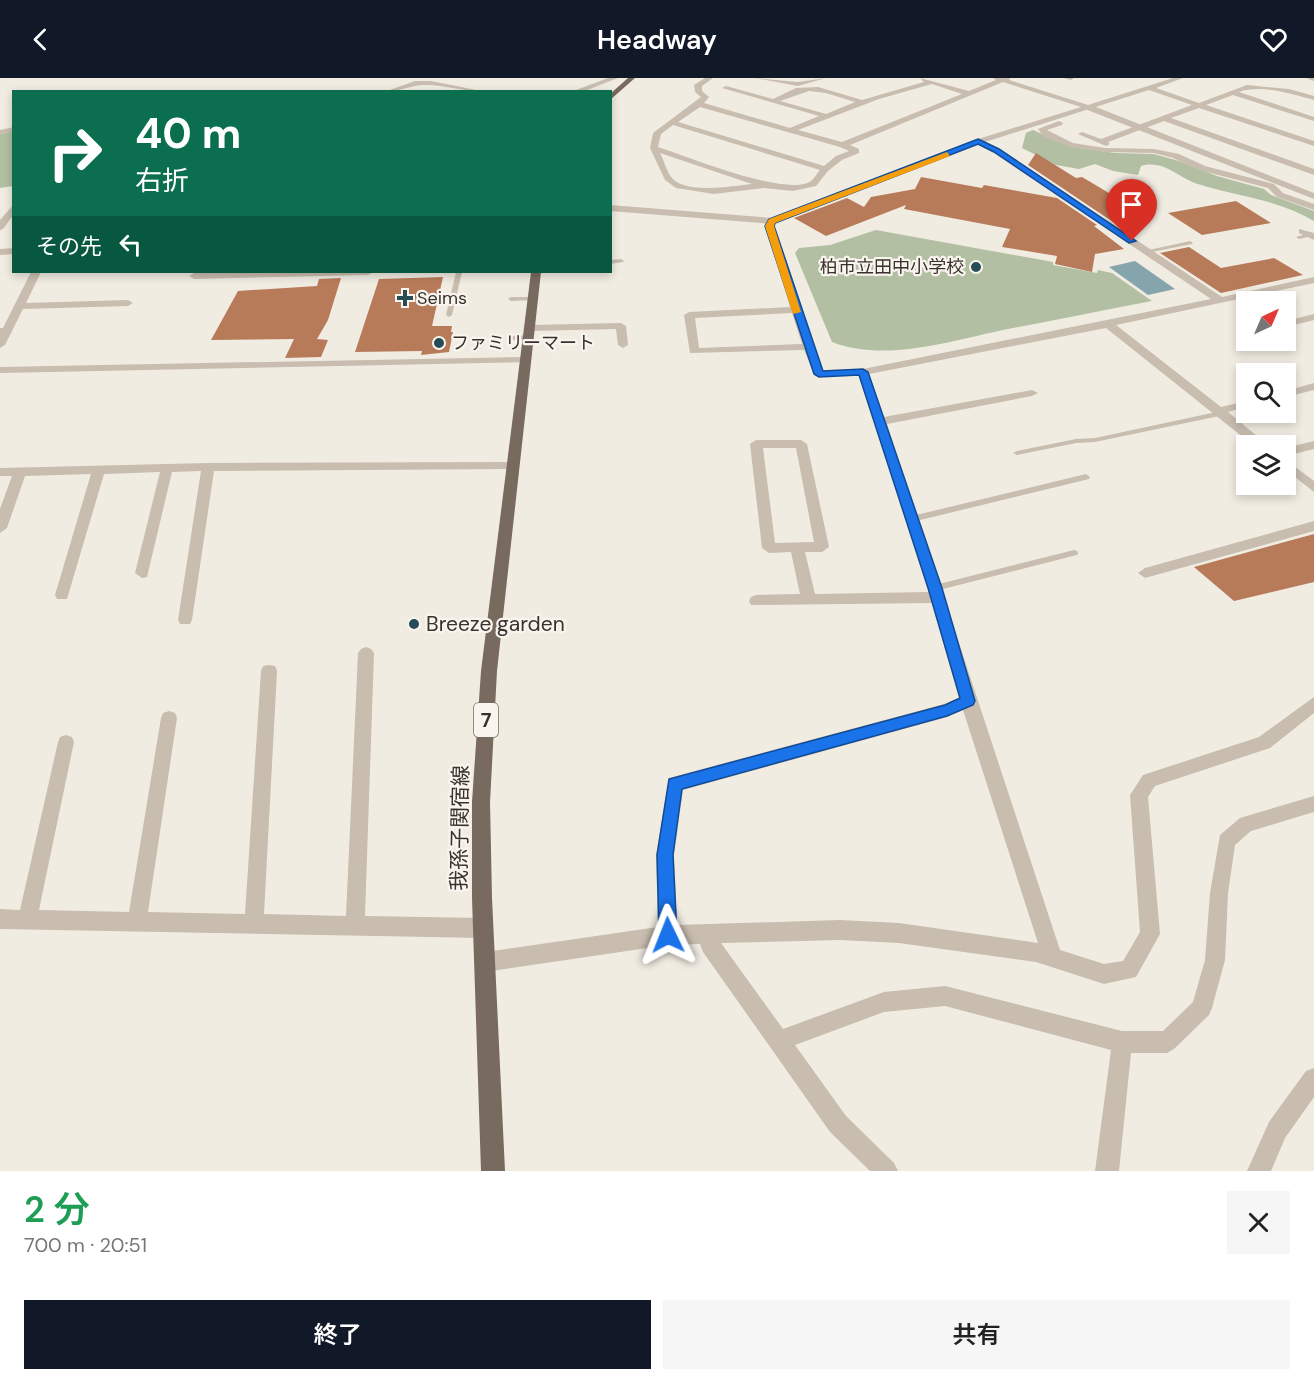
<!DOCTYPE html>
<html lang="ja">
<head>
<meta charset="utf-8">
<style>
  :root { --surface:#fff; --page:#f6f6f6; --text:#222; --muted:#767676; --accent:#111827 }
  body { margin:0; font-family:"DM Sans","Noto Sans JP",sans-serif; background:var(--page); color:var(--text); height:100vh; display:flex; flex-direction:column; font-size:22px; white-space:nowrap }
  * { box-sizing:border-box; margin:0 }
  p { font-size:20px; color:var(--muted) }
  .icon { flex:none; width:33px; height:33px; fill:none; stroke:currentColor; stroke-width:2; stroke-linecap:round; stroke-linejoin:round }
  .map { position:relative; height:1093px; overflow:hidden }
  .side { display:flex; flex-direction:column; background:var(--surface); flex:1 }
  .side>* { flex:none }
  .guide { position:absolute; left:12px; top:12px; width:600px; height:183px; border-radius:0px; box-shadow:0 3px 9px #0003; background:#0b6e4f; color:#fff; overflow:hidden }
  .needle { width:39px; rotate:44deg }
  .buttons { position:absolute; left:1236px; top:213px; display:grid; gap:12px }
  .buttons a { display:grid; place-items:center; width:60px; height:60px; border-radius:0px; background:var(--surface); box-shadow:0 3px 9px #0003; font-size:30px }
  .pin { position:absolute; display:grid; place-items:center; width:51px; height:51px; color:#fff; margin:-62px -26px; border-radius:50% 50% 50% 0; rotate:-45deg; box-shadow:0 0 6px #0007 }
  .pin .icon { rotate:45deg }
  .me { position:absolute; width:66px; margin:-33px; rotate:358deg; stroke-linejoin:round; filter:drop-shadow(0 0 4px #0008) }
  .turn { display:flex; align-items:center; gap:21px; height:126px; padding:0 24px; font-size:27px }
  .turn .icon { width:78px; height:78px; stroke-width:2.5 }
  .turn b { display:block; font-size:42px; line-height:51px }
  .then { display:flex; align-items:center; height:57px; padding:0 24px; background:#0003; gap:12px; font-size:22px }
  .round { display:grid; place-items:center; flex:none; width:63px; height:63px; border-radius:0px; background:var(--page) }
  .headline { display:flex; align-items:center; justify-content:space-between; height:102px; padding:0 24px }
  h1 { font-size:36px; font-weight:600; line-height:45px; color:#1e9e55 }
  .cta { display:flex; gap:12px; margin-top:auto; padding:12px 24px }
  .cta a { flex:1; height:69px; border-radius:0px; background:var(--accent); color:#fff; font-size:24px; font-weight:600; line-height:69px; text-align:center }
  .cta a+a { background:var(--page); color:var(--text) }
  header { display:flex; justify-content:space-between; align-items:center; height:78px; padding:0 24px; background:var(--accent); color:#fff; font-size:27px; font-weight:600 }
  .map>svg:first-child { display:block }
  .green { fill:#b2bfa3 }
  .water { fill:#84a5ab }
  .building { fill:#b87b59 }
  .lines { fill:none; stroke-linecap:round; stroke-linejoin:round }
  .service { fill:#c8bdaf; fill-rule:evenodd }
  .minor { fill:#c8bdaf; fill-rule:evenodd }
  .tertiary { fill:#c8bdaf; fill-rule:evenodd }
  .primary { fill:#786a5f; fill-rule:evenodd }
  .route { fill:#1a73e8; stroke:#114b97; stroke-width:1.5 }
  .slow { fill:#f59e0b }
  .poi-dot { fill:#264c55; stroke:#f9f5ee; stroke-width:2 }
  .labels { text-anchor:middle; stroke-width:4.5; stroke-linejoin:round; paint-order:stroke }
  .far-poi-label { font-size:18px; fill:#38312c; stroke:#f9f5ee; text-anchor:start }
  .shield { fill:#f9f5ee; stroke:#726c66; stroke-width:1.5 }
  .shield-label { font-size:20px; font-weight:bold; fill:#38312c }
  .poi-label { font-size:21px; fill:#38312c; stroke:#f9f5ee; text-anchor:start }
  .street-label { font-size:21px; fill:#38312c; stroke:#f9f5ee }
</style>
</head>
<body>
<header><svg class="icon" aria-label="back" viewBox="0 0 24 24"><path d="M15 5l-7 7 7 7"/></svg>Headway<svg class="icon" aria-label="heart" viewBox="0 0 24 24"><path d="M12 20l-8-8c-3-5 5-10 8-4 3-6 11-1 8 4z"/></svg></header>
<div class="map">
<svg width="1314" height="1093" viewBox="0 0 1314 1093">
  <rect width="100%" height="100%" fill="#f1ece2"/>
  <!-- green -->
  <path class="green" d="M 1033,52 L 1072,69 L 1115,75 L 1154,76 L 1179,83 L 1217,98 L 1264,111 L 1271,117 L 1314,133 L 1314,143 C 1274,120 1239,119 1198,106 C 1178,100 1164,81 1141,88 L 1138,97 L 1113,93 L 1095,86 L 1079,91 L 1056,87 L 1022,70 L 1026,55 Z
    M 13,53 L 13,108 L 0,110 L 0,56 Z
    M 876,152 L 1053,184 L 1053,187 L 1097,195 L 1098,192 L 1112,195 L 1152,223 C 1104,232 1056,242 1008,251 C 953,262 887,285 832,264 L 795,175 L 799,170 L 830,167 Z"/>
  <!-- water -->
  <path class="water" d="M 1135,183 L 1175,211 L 1148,217 L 1109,189 Z"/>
  <!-- building -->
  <path class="building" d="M 1036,75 L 1076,100 L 1082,99 L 1146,137 L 1113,144 L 1028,87 Z
    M 921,99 L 982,110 L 984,107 L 1057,120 L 1097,147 L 1094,148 L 1124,171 L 1095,176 L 1092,194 L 1055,186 L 1057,178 L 1002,169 L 1010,151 L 904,131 L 906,127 L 826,158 L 794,140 L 847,120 L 864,129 L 871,119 L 915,111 Z
    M 1236,123 L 1271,145 L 1202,157 L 1168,135 Z
    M 1189,169 L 1221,190 L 1274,180 L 1303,197 L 1221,215 L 1160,175 Z
    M 443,199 L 432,248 L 452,248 L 451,254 L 453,254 L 449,274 L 421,277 L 422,273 L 355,274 L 379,201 Z
    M 341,200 L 328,242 L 317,261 L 328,262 L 321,279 L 285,280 L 294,261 L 211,262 L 238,213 L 317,208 L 319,201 Z
    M 1314,456 L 1314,504 L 1234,523 L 1194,489 Z"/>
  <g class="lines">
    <!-- service -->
    <path class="service" d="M 1127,149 L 1129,150 L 1129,152 L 1117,155 L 1114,153 Z
      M 1310,155 L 1313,157 L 1312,158 L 1299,161 L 1296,159 Z
      M 1190,163 L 1193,165 L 1192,166 L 1147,175 L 1144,173 Z
      M 621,181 L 624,183 L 623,184 L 610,186 L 610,182 Z
      M 456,194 L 462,194 L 452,237 L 449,239 L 446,237 Z
      M 533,219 L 535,220 L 535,222 L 511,223 L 508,221 L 511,219 Z
      M 529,257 L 532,259 L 531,260 L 513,262 L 510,260 L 513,258 Z
      M 1221,333 L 1225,335 L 1224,337 L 1095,364 L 1076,365 L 1017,377 L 1013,375 L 1017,373 L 1076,361 L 1095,360 Z
      M 1086,396 L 1090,399 L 1089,401 L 912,444 L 908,441 L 912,438 Z
      M 1074,472 L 1077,473 L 1078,475 L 1077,477 L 935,513 L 931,510 L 935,507 Z"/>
    <!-- minor -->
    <path class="minor" d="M 608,0 L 618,0 L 582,14 L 571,14 Z
      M 705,0 L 713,0 L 702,8 L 702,13 L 709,19 L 704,25 L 790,50 L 819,38 L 722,10 L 726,8 L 773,21 L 796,10 L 818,9 L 862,22 L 924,4 L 920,0 L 969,13 L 996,2 L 993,0 L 1010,0 L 1009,2 L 1088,27 L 1173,0 L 1183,0 L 1156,10 L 1199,25 L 1247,7 L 1289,11 L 1314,18 L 1314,22 C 1292,16 1261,6 1239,14 L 1314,39 L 1314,43 L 1233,17 L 1206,27 L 1314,63 L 1314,68 L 1199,30 L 1171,40 L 1314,91 L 1314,97 L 1164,43 L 1108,64 L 1110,66 L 1106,68 L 1078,56 L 1082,54 L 1101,61 L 1192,27 L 1149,12 L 985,64 L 1000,71 L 1222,219 L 1314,199 L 1314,205 L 1116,247 L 1221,329 L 1246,323 L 1246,329 L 1228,334 L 1269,368 L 1254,368 L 1106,250 L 869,296 L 884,339 L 1032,312 L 1038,315 L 1032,318 L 887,346 L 1060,872 L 1104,886 L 1123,883 L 1140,854 L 1130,717 L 1143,697 L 1259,659 L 1314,619 L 1314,635 L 1270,670 L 1155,708 L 1148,719 L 1160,856 L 1136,899 L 1104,906 L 1036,884 L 899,865 L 840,862 L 721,865 L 783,951 L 884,914 L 945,908 L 1122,953 L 1163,953 L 1193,924 L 1205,882 L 1210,815 L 1220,757 L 1240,740 L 1314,718 L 1314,734 L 1251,753 L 1235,767 L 1228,815 L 1225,882 L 1212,930 L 1209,937 L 1174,971 L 1167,975 L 1131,975 L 1119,1093 L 1095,1093 L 1111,972 L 945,928 L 884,934 L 795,967 L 846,1038 L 894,1085 L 898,1093 L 870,1093 L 830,1054 L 703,874 L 700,866 L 668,867 L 485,894 L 478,891 L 475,884 L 478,877 L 485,874 L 658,849 L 656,777 L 669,700 L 944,626 L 959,620 L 932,525 L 751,527 L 749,523 L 751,519 L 756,517 L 800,516 L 791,474 L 769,475 L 762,470 L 750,366 L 756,362 L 801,362 L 807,366 L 829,469 L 822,474 L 805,474 L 815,516 L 929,514 L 859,298 L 815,298 L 804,272 L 690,275 L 684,237 L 689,234 L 790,229 L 765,148 L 769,141 L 975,62 L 1081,29 L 1003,4 L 850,67 L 859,71 L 859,75 L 842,82 L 828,93 L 816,108 L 793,113 L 764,110 L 714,116 L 676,110 L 665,102 L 650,70 L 653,55 L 701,19 L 695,14 L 694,7 ZM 932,6 L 962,16 L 842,64 L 798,52 L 879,21 ZM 809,13 L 826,15 L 855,24 L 826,36 L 780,23 ZM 700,29 L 840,69 L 849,73 L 836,78 L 824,88 L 678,44 ZM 673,47 L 820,92 C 817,95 814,101 811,103 C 788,120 686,78 658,69 L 661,56 ZM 978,67 L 994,75 L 1211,221 L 863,291 L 823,292 L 775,148 L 776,145 ZM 660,75 L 752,106 C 734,108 687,116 673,101 C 667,95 664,82 660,75 ZM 792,235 L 802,266 L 699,270 L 695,240 ZM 763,370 L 796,370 L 814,464 L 775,465 ZM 963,632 L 1038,865 L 899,845 L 840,842 L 677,847 L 674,777 L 683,712 L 947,639 Z
      M 755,0 L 798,4 L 826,0 L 798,8 Z
      M 1064,0 L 1074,0 L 1071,2 Z
      M 1307,0 L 1314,0 L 1314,3 L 1308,1 Z
      M 415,3 L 431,3 L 486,14 C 466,14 446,7 425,7 C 411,7 398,14 384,14 Z
      M 1059,43 L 1063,45 L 1062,47 L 1047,52 L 1073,65 L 1105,70 L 1154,71 L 1179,76 L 1205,88 L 1274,106 L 1283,115 L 1314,126 L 1314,132 L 1277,119 L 1268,110 L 1199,92 L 1173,80 L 1154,75 L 1105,74 L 1071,69 L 1044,59 L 1038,51 Z
      M 14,49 L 14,53 L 0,56 L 0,52 Z
      M 14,126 L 14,136 L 3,151 L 0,152 L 0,142 Z
      M 1299,151 L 1314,155 L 1314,162 L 1299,155 Z
      M 14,170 L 14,176 L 0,177 L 0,171 Z
      M 31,194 L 41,194 L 26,225 L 128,222 L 133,225 L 128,228 L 23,231 L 5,267 L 0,270 L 0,256 Z
      M 261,194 L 373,194 L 368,197 L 194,201 L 189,198 L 194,195 Z
      M 1314,236 L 1314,242 L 1286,249 L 1286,243 Z
      M 621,245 L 626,248 L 628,267 L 623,270 L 618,267 L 616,251 L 530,253 L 525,250 L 530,247 Z
      M 525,279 L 529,280 L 529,284 L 0,295 L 0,289 Z
      M 1314,305 L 1314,312 L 1286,319 L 1286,313 Z
      M 1314,363 L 1314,371 L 1286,378 L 1286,370 Z
      M 1286,382 L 1314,403 L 1314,414 L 1286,392 Z
      M 513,384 L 519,388 L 517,391 L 214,393 L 192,542 L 190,546 L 180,546 L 178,542 L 201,393 L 172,394 L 147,499 L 142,500 L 135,495 L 160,394 L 104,396 L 67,521 L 57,521 L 55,517 L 91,396 L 25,398 L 7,450 L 0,455 L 0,431 L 12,398 L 0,398 L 0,390 L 208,385 Z
      M 1314,443 L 1314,453 L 1145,500 L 1138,495 L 1145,490 Z
      M 366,569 L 371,571 L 374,575 L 365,838 L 483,840 L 490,843 L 493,850 L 490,857 L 483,860 L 0,851 L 0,831 L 20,832 L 58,664 L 60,659 L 66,657 L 72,659 L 74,664 L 39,832 L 129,834 L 161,640 L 163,635 L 169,633 L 175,635 L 177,640 L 148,834 L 245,836 L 261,593 L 263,588 L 269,587 L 275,588 L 277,593 L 264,836 L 346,838 L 358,575 L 361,571 Z"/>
    <!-- tertiary -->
    <path class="tertiary" d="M 1085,27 L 1091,27 L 1314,115 L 1314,121 L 1085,31 Z
      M 610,127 L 772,140 L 777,143 L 772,146 L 610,133 Z
      M 0,250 L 11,251 L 12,253 L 11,255 L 0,256 Z
      M 1314,990 L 1314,1019 L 1285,1060 L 1271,1093 L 1247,1093 L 1269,1044 L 1306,993 Z"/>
    <!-- primary -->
    <path class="primary" d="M 628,0 L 635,0 L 610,22 L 610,16 Z
      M 531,194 L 541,194 L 497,593 L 490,724 L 492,820 L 505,1093 L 481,1093 L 472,820 L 472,724 L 481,593 Z"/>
  </g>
  <!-- route -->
  <path class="route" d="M 978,61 L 999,71 L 1136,163 L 1129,165 L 994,74 L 978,66 L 775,145 L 774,148 L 823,293 L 863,291 L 868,294 L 942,510 L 975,623 L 973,627 L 947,638 L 682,711 L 673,777 L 677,857 L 674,863 L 668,866 L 662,863 L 659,857 L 657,777 L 669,701 L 945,627 L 960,620 L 928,510 L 859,297 L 819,299 L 814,296 L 765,148 L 769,141 Z"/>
  <!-- slow -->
  <path class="slow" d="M 947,74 L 950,78 L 775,145 L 774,148 L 801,234 L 793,236 L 765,148 L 769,141 Z"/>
  <!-- markers -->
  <g class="poi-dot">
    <circle cx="976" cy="189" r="6"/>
    <path d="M402 211h6v6h6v6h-6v6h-6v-6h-6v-6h6z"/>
    <circle cx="439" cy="265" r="6"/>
    <circle cx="414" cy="546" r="6"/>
  </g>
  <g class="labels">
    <!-- far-poi labels -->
    <g class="far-poi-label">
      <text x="964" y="195" text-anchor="end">柏市立田中小学校</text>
      <text x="417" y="226">Seims</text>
      <text x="451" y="271">ファミリーマート</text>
    </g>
    <!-- shield labels -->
    <rect class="shield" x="474" y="625" width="24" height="34" rx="4.5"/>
    <g class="shield-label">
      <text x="486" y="649">7</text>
    </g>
    <!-- poi labels -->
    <g class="poi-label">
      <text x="426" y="553">Breeze garden</text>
    </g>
    <!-- street labels -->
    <g class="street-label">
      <text transform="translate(460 750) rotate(-89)" y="7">我孫子関宿線</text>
    </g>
  </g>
</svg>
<div class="buttons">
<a><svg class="needle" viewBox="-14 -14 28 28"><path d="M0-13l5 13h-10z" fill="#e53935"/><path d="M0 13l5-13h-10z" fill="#767676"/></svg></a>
<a><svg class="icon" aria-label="search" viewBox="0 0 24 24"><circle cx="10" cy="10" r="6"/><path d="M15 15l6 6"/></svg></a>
<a><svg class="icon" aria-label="layers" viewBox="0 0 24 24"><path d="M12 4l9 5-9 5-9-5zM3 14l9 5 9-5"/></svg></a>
</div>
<div class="pin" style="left:1132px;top:163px;background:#d93025"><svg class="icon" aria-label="arrive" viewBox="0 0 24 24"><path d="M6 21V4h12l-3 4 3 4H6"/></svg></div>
<svg class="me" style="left:668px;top:857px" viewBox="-20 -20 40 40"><path d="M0-17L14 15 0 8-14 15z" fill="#1a73e8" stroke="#fff" stroke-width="4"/></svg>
<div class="guide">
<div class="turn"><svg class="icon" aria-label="right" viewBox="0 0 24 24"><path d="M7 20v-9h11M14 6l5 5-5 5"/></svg><div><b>40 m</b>右折</div></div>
<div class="then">その先<svg class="icon" aria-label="left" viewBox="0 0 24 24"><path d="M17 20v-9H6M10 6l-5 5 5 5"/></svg></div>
</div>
</div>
<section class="side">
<div class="headline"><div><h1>2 分</h1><p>700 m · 20:51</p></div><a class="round"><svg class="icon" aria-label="close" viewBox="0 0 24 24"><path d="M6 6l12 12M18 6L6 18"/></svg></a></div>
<div class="cta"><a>終了</a><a>共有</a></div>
</section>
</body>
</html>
